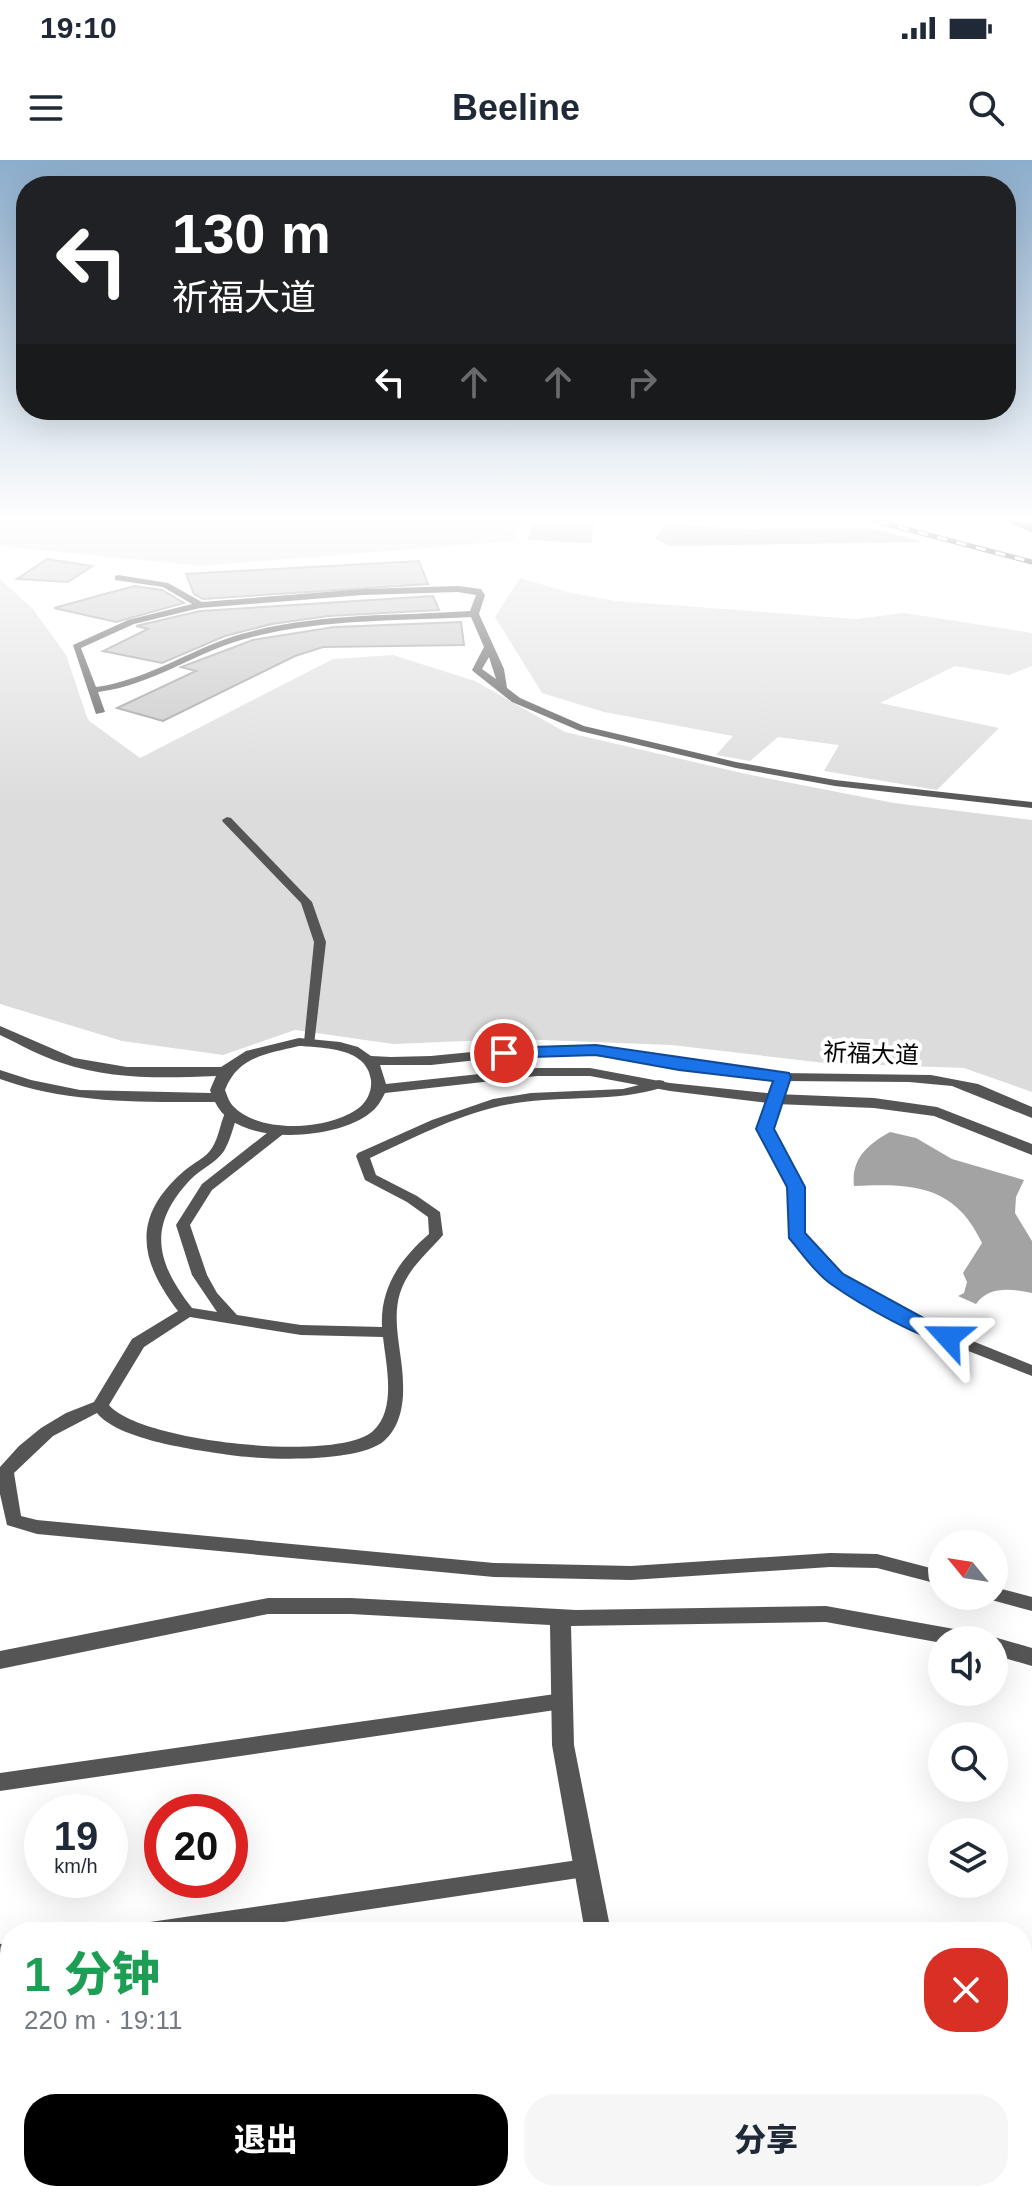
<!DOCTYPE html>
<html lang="zh">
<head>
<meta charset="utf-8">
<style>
  :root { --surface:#fff; --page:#f6f6f7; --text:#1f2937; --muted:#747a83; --accent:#000 }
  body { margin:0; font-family:Arial,"Noto Sans SC",sans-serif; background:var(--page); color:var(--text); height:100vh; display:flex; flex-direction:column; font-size:30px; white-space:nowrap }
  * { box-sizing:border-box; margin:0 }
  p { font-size:26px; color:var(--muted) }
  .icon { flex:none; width:44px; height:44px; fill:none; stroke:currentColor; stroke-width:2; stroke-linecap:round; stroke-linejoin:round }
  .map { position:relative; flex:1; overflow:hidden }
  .details { position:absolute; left:0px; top:1762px; width:1032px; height:280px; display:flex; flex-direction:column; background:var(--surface); border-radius:32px 32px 0 0; box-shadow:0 8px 32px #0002 }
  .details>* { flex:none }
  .hud { position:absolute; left:16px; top:16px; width:1000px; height:244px; border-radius:32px; box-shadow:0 8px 32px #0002; background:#202124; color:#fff; overflow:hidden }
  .needle { width:52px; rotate:300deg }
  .tools { position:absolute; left:928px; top:1370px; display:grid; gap:16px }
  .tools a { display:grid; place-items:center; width:80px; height:80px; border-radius:50%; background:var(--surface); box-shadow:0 8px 32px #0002; font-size:40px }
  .speed { position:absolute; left:24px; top:1634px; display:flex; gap:16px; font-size:40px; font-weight:700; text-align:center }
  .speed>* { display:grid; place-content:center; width:104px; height:104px; border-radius:50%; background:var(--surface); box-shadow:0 8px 32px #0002; line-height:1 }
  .speed small { font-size:20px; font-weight:400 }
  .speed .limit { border:12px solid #d22; background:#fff; color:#111 }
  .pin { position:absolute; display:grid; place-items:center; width:68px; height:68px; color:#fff; margin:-34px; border:4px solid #fff; border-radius:50%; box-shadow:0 2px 8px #0007 }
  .me { position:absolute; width:88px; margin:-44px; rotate:294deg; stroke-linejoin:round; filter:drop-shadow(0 0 6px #0008) }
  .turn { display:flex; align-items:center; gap:28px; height:168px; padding:0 24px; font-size:36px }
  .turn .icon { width:104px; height:104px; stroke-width:2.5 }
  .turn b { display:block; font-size:56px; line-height:68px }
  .lanes { display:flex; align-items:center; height:76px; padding:0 24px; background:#0003; justify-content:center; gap:40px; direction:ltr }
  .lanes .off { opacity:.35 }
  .round { display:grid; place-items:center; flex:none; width:84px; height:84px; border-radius:32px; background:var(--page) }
  .summary { display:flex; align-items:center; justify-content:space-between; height:136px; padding:0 24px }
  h1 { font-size:48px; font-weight:800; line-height:60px; color:#1e9e55 }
  .button { display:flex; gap:16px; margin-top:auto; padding:16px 24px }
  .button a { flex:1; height:92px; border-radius:32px; background:var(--accent); color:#fff; font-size:32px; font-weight:800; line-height:92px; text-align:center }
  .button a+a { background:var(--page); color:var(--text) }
  .status { display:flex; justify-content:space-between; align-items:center; height:56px; padding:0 40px; background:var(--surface); direction:ltr }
  .status svg { height:22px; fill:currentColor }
  header { display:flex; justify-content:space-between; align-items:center; height:104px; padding:0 24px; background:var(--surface); font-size:36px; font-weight:800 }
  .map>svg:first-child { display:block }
  .green { fill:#dcdcdc }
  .water { fill:#a3a3a3 }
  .building { fill:#c4c4c4; stroke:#999; stroke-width:2 }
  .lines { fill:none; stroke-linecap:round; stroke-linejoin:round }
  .motorway-casing { stroke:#dbdbdb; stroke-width:3 }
  .service { fill:#555; fill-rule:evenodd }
  .minor { fill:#555; fill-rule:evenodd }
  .tertiary { fill:#555; fill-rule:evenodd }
  .motorway { fill:#000; fill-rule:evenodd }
  .rail-casing { stroke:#000; stroke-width:5 }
  .rail { stroke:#fff; stroke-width:3; stroke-dasharray:10; stroke-linecap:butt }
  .route { fill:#1a73e8; stroke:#114b97; stroke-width:2 }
  .labels { text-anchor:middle; stroke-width:8; stroke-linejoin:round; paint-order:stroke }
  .street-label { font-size:24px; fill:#000; stroke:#fff }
</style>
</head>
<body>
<div class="status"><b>19:10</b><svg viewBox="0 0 49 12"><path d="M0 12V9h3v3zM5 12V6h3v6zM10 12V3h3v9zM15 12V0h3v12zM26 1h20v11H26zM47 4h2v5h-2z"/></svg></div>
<header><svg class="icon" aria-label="menu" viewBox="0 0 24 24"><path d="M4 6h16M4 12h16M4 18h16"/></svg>Beeline<svg class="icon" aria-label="search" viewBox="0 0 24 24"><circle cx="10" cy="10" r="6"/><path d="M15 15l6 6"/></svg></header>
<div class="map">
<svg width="1032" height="2042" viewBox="0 0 1032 2042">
  <rect width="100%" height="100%" fill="#fff"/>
  <!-- green -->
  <path class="green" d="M 0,357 L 522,357 L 514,381 L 201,406 L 0,386 Z
    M 520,418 L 571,433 L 616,441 L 856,459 L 904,453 L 1032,473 L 1032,506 L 1009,515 L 955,506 L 880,543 L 999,568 L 937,630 L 824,611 L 839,585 L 778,577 L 750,601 L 716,595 L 733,576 L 604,552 L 542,533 L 495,457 Z
    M 0,419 L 33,449 L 66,495 L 88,560 L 140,598 L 333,499 L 393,495 L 475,521 L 565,572 L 746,614 L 894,643 L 1032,660 L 1032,932 L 964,908 L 825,903 L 671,885 L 516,879 L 393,884 L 295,870 L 223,895 L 122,881 L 0,844 Z"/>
  <!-- water -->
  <path class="water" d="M 537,357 L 600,357 L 600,358 L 593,367 L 592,382 L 585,383 L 530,380 L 527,379 Z
    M 671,364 L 750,369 L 868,367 L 923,382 L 670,386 L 655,378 L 664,366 Z
    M 890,972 L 916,978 L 952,999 L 1024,1020 L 1016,1037 L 1015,1053 L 1032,1081 L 1032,1133 C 1013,1129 989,1125 976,1144 L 958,1136 L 964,1133 L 967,1122 L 963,1113 L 982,1083 C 955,1025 913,1023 854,1026 C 851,999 867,985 890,972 Z"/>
  <!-- building -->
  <path class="building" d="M 47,399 L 92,406 L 68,422 L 17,419 Z
    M 419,401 L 428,424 L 203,439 L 194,434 L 186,414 Z
    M 134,426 L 162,430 L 184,443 L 116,462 L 54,448 Z
    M 433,436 L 439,450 L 328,456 L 272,464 L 225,476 L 162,503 L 103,491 L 148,469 L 136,466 L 200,451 Z
    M 461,462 L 464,485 L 323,487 L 295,496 L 163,561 L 117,548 L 196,511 L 181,507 L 253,480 L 334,467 Z"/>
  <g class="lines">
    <!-- motorway casing -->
    <g class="motorway-casing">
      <path id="motorway" d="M 994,357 L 1013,357 L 1032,364 L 1032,372 Z"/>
    </g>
    <!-- service -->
    <path class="service" d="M 227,657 L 231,658 L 312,742 L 326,782 L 314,885 L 306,885 L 304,882 L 314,782 L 301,743 L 223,662 L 222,660 Z
      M 783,913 L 789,917 L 772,969 L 803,1027 L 802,1073 L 841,1116 L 925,1162 L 1032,1205 L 1032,1216 L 915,1170 L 831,1122 L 790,1077 L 788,1074 L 789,1027 L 758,969 L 777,917 Z
      M 659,920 L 664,921 L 665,924 L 664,927 C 613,943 566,935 516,943 C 465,951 417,976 370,998 L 376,1015 L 417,1036 L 440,1052 L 443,1075 C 427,1094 408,1108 400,1133 C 391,1162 403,1195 403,1224 C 404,1244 400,1267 384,1281 C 357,1304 258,1300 223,1294 C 189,1289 118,1279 97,1253 L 53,1276 L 14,1313 L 21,1356 L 37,1360 L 494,1403 L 631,1406 L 830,1393 L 877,1394 L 942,1411 L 942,1425 L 877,1408 L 830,1407 L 631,1420 L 494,1417 L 37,1374 L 7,1365 L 0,1334 L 0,1307 L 19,1286 L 41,1268 L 66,1253 L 94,1242 L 132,1179 L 178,1151 C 139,1100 131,1057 184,1011 C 193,1003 206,998 212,988 C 219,977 220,964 225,953 L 235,953 L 237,956 C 233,968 230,981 224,991 C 215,1004 200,1009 190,1020 C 147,1066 156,1102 192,1148 L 217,1152 L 192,1115 L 176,1065 L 202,1024 L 272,969 L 277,968 L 284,972 L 282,975 L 212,1030 L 190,1065 L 207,1115 L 217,1133 L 237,1155 L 301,1165 L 382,1167 C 380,1128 400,1099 429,1074 L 428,1057 L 407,1042 L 365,1020 L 356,996 L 358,993 L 432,960 L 493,939 L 531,933 L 623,929 ZM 190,1157 L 301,1175 L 383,1177 C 386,1205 397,1249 373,1271 C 339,1303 139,1282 109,1245 L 144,1187 Z
      M 994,1427 L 1032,1437 L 1032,1451 L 988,1439 L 986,1436 L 994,1436 Z
      M 562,1533 L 569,1535 L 572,1541 L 569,1547 L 562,1549 L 0,1631 L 0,1613 Z
      M 585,1699 L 592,1701 L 596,1708 L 592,1715 L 585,1717 L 218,1772 L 139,1772 L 142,1765 L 150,1762 Z
      M 10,1783 L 10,1803 L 0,1804 L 0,1784 Z"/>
    <!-- minor -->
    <path class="minor" d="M 118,415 L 168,423 L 202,442 L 363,429 L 458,426 L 481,429 L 485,435 L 479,454 L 504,509 L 507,528 L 520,538 L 584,566 L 736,602 L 835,620 L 1032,642 L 1032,648 L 835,626 L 736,608 L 580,571 L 512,542 L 474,512 L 472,510 L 484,487 L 471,457 C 398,461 323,459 252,477 C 198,490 154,525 98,532 L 105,552 L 96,554 L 73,485 L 128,460 L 192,444 L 163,427 L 115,420 L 115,416 ZM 458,432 L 476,435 L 470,451 C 395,456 318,453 245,473 C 193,487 149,520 96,527 L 81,488 L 134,464 L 200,448 L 363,435 ZM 489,497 L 496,519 L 482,509 Z
      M 268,1438 L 351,1438 L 576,1450 L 826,1446 L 971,1472 L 979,1474 L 982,1480 L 942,1480 L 942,1483 L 826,1462 L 571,1466 L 574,1585 L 611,1772 L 585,1772 L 552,1585 L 550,1465 L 351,1454 L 268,1454 L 0,1509 L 0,1491 Z
      M 994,1477 L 1032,1488 L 1032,1506 L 994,1495 L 994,1480 L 986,1480 Z
      M 478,2032 L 631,2032 L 627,2042 L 474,2042 Z
      M 686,2032 L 714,2032 L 718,2042 L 690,2042 Z"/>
    <!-- tertiary -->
    <path class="tertiary" d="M 0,866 L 74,898 L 127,907 L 221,907 L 246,891 L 299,878 L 340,882 L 358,887 L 371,896 L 391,897 L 431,896 L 533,886 L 596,887 L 782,913 L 931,915 L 978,924 L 1032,947 L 1032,958 L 952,926 L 909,922 L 782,921 L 596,896 L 533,894 L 431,905 L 380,905 L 386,924 L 537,908 L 590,908 L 670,923 L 776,934 L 874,938 L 937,947 L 1032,984 L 1032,995 L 934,956 L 874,948 L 776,944 L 670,931 L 590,916 L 537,916 L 385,933 C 381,941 377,948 370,953 C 337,980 236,988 215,942 C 142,942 70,944 0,919 L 0,910 L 31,920 L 80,930 L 211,933 L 210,930 L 216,916 C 164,918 112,920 62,903 C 40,896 21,885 0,875 ZM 299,886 C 323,888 367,887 371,920 C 372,930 368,940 360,947 C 331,970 260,975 233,946 C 229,942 227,935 225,930 C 238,896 267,894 299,886 Z"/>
    <!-- motorway -->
    <use href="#motorway" class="motorway"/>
    <!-- rail casing -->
    <g class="rail-casing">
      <path id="rail" d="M 860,357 L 1032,402"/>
    </g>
    <!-- rail -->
    <use href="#rail" class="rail"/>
  </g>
  <!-- sky -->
  <linearGradient id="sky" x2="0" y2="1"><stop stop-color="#8cadcc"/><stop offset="0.56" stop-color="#fff"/><stop offset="1" stop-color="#fff" stop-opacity="0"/></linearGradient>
  <rect width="1032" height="643" fill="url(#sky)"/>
  <!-- route -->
  <path class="route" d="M 596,885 L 789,913 L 791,917 L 774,969 L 805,1027 L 805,1073 L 843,1114 L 958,1177 L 955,1182 C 932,1188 852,1139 831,1124 C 815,1113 802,1093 789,1078 L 787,1027 L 756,969 L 773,921 L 679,910 L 596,895 L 504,898 L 496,893 L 504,888 Z"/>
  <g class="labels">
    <!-- street labels -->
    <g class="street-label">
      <text transform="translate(871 894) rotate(2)" y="8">祈福大道</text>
    </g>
  </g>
</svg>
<div class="tools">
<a><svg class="needle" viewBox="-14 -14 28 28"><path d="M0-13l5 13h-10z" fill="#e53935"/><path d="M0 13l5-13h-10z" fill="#747a83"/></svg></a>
<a><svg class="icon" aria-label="sound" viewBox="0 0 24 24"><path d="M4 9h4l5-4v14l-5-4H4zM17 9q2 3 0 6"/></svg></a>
<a><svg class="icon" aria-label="search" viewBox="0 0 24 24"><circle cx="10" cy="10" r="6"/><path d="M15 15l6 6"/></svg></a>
<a><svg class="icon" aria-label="layers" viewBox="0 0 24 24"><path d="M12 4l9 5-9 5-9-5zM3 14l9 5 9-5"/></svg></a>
</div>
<div class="speed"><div>19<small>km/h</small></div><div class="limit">20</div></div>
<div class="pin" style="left:504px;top:893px;background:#d93025"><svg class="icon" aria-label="arrive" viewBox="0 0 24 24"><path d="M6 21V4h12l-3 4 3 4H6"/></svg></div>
<svg class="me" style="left:948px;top:1177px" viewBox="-20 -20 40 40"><path d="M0-17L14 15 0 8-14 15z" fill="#1a73e8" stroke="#fff" stroke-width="4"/></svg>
<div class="hud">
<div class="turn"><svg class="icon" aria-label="left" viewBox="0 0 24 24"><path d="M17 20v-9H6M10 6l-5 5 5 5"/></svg><div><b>130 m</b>祈福大道</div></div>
<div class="lanes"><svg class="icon" aria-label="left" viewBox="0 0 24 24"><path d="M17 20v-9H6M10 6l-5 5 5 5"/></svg><svg class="icon off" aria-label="ahead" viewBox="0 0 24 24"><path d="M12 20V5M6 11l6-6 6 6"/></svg><svg class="icon off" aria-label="ahead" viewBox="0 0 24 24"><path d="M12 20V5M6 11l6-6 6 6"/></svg><svg class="icon off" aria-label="right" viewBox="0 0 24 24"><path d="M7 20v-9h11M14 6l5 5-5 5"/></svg></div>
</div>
<section class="details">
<div class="summary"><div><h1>1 分钟</h1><p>220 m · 19:11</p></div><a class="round" style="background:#d93025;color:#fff"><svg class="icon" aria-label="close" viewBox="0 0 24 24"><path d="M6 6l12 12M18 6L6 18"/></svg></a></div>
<div class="button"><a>退出</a><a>分享</a></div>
</section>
</div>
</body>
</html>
